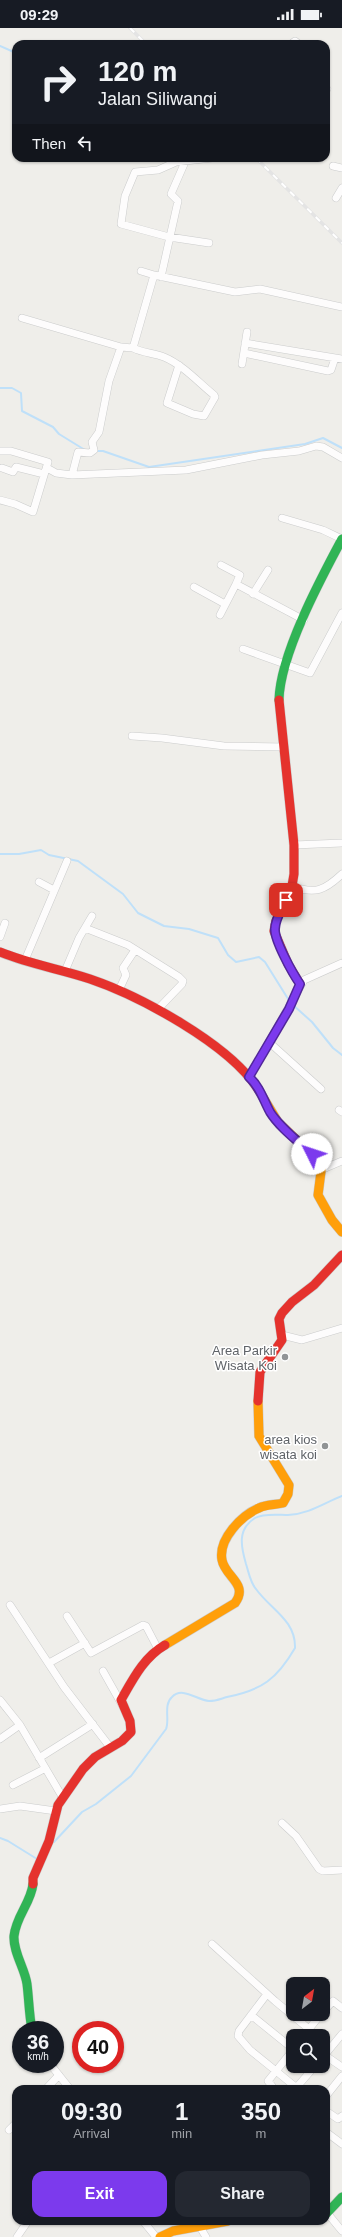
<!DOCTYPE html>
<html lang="en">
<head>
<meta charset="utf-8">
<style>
  :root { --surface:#171b24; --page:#242831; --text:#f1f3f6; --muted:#9ea1a6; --accent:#7c3aed }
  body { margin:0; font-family:Arial,sans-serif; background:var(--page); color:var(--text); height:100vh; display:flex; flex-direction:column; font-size:15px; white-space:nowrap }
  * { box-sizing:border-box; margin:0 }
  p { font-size:13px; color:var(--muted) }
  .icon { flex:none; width:22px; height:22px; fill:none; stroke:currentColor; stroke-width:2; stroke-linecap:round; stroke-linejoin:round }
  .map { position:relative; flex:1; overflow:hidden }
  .side { position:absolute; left:12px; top:2057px; width:318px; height:140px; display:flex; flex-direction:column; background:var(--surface); border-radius:12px; box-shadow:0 1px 3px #0004 }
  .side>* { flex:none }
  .top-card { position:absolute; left:12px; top:12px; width:318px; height:122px; border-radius:12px; box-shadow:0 1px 3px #0004; background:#171b24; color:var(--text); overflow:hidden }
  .needle { width:26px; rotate:31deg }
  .fabs { position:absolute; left:286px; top:1949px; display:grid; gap:8px }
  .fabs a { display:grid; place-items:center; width:44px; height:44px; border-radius:8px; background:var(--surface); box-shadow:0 1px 3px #0004; font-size:20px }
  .speed { position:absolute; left:12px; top:1993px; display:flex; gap:8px; font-size:20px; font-weight:700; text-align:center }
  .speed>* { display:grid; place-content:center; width:52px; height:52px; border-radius:50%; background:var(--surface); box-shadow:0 1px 3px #0004; line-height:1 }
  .speed small { font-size:10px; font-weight:400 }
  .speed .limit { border:6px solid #d22; background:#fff; color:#111 }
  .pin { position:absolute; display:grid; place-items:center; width:34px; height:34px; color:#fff; margin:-17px; border-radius:8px; box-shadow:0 2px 6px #0006 }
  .me { position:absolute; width:44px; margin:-22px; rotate:311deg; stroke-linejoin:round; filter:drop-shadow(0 0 3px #0008) }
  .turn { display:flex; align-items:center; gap:14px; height:84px; padding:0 20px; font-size:18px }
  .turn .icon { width:52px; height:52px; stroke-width:2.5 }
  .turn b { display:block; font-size:28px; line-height:34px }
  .then { display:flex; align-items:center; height:38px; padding:0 20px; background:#0003; gap:8px; font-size:15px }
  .eta { display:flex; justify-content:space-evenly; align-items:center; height:68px; text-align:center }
  .eta b { font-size:24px; font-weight:800; line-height:28px }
  .action { display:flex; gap:8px; margin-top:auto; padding:8px 20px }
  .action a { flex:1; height:46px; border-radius:12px; background:var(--accent); color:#fff; font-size:16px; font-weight:800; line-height:46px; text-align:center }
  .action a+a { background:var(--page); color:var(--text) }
  .status { display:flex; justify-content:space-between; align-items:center; height:28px; padding:0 20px; background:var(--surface); direction:ltr }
  .status svg { height:11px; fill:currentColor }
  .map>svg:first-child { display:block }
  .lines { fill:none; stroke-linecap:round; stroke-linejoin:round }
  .stream { stroke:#bfe0f9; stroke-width:2 }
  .street-casing { stroke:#cbcccc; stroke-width:8 }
  .fast-casing { stroke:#cacacb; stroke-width:10 }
  .slow-casing { stroke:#cacacb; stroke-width:10 }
  .jam-casing { stroke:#cacacb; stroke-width:10 }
  .street { stroke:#fdfcfc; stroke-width:7 }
  .fast { stroke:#30b455; stroke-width:9 }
  .slow { stroke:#ff9f0a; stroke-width:9 }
  .jam { stroke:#e5322d; stroke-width:9 }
  .rail-casing { stroke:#e4e4e4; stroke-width:3.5 }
  .rail { stroke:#fff; stroke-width:2; stroke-dasharray:6; stroke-linecap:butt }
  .route-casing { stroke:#51269a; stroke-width:10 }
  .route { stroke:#7c3aed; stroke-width:7 }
  .poi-dot { fill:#919496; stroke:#fff; stroke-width:1.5 }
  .labels { text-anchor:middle; stroke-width:3; stroke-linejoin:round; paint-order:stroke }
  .poi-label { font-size:13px; fill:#5f6368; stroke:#fff; text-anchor:end }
</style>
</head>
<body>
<div class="status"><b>09:29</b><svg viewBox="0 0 49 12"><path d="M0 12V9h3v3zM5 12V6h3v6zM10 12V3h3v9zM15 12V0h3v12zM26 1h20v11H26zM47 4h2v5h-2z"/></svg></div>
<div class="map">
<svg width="342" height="2209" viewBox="0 0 342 2209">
  <rect width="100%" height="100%" fill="#efeeea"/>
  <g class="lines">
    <!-- stream -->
    <path class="stream" d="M 0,18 L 16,25
      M 0,360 L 12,360 L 21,365 L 22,383 L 53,399 L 59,406 L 85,422
      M 95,423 L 103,423 L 149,439 L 305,416 L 323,410 L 342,420
      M 0,826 L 19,826 L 41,822 L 49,827 L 78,833 L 123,866 L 138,885 L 164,898 L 189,901 L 218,910 L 228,927 L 236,934 L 259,929 L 265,934 L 290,974
      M 293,977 L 312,994 L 333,1020 L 342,1027
      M 0,1810 L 8,1813 L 37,1831
      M 54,1814 L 82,1784 L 96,1776 L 131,1748 L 166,1701 C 170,1692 163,1677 172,1669 C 182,1658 197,1672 209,1673 C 216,1673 220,1671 227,1669 C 262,1662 277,1651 295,1620 C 296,1592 270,1581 256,1561 C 250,1554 249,1545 246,1536 C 241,1519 237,1501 255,1490 C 264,1485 278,1487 288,1487 C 309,1486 324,1475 342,1468"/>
    <!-- street casing -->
    <g class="street-casing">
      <path id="street" d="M 291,16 L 295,13 L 299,16
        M 326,63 L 327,61
        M 333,138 L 342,140
        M 336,170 L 342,160
        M 209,215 L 169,209 L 121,196 L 125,168 L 135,144 L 158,142 L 176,134 L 212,130
        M 141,243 L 154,247
        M 161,249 L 178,173 L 171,166 L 185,134
        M 22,290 L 121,319 L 133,320 L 154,247 L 235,264 L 260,261 L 342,279
        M 245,315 L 342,331
        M 133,320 C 143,325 154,325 164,329 C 183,337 198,354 214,367 L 215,369 L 204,388 L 193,386 L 167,375 L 179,337
        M 244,325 L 328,343 L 331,342 L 335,330
        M 242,336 L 247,304
        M 0,423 L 11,423 L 48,434 L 33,484 L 15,476 L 0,472
        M 2,440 L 13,444 L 16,439 L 44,446
        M 47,440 L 56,445 L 72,447 L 186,442 L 262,427 L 299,423 L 316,418 L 323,419 L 342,430
        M 72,447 L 78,424 L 90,425 L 94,422 L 92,414 L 99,404 L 109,353 L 121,319
        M 282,490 L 323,502 L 342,511
        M 221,537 L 240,547 L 236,556
        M 194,559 L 225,576
        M 253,566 L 268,542
        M 220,587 L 236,556 L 304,592
        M 243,621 L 310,645 L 342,585
        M 132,708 L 162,710 L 224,718 L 284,719
        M 294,817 L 342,815
        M 39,854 L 54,862
        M 292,858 C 315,867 325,862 342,846
        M 85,900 L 128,917 L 179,949 L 183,953 L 182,956 L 158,981
        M 0,909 L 5,895
        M 25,932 L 67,833
        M 65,943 L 79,910 L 92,888
        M 119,962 L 126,947 L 123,940 L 135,922
        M 270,1015 L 321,1061
        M 249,1049 L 304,952 L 342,935
        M 339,1082 L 342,1084
        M 323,1141 L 342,1133
        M 282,1307 L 302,1312 L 342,1300
        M 10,1577 L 64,1659 L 110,1719
        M 67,1588 L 91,1625 L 143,1597 L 146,1598 L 158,1621
        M 49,1635 L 85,1615
        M 103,1643 L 121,1675
        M 0,1672 L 20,1697 L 63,1770
        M 0,1711 L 20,1697
        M 39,1730 L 93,1696
        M 13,1757 L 44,1741
        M 0,1781 L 20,1778 L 56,1783
        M 282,1795 L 296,1808 L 319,1841 L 323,1843 L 342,1842
        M 212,1916 L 275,1973 L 309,2001 L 304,2008
        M 267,1966 L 239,2003 L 238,2008 L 250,2022 L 276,2043 L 268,2053 L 272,2058 L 270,2061
        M 323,1984 L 333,1973 L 342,1980
        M 251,1987 L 293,2021
        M 309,2001 L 321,1986
        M 293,2022 L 276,2043 L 298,2061
        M 323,2026 L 342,2039
        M 323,2029 L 342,2006
        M 50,2036 L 70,2061
        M 296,2060 L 315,2038
        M 46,2061 L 59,2047
        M 326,2068 L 342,2048
        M 326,2083 L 338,2091 L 342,2088
        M 9,2102 L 16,2095
        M 326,2104 L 342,2116
        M 328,2186 L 342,2203
        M 143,2193 L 156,2209
        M 200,2199 L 206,2209
        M 17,2209 L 28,2193"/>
    </g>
    <!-- fast casing -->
    <g class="fast-casing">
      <path id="fast" d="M 279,672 C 280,627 320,552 342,511
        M 32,2002 C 29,1986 29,1972 27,1956 C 25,1941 13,1924 14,1908 C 16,1888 31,1875 33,1856
        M 326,2186 L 342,2169"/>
    </g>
    <!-- slow casing -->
    <g class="slow-casing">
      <path id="slow" d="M 258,1061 L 278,1094 L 322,1136 L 318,1167 L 332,1192 L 342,1204
        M 165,1617 L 235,1575 C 249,1556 225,1549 222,1532 C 218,1511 242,1487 259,1480 C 266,1476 275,1477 283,1475 L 288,1466 L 289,1457 L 259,1408 L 258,1373
        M 160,2209 L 173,2203 L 228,2193"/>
    </g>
    <!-- jam casing -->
    <g class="jam-casing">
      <path id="jam" d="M 279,672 L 294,817 L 294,846 L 292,858 L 276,893 L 274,903 L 288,936 L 300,956
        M 0,924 C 29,936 60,941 90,951 C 140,968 229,1016 258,1061
        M 258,1373 L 260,1344 L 282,1312 L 279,1291 L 282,1285 L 292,1274 L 314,1257 L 342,1227
        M 33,1856 L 33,1850 L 49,1813 L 58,1777 L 83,1741 L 95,1729 L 122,1713 L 131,1704 L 130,1693 L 121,1672 C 133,1651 144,1629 165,1617"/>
    </g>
    <!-- street -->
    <use href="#street" class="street"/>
    <!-- fast -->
    <use href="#fast" class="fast"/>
    <!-- slow -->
    <use href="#slow" class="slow"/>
    <!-- jam -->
    <use href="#jam" class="jam"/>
    <!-- rail casing -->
    <g class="rail-casing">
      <path id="rail" d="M 130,0 L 146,16
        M 256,130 L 342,215"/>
    </g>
    <!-- rail -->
    <use href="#rail" class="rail"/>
  </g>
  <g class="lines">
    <!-- route casing -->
    <g class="route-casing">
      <path id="route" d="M 286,872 C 282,881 275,891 275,901 C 274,912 293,946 300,956 L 289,981 L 249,1049 C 260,1059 263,1071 270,1084 C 280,1100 298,1113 312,1126"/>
    </g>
    <!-- route -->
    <use href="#route" class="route"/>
  </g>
  <!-- markers -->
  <g class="poi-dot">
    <circle cx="285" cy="1329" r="4"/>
    <circle cx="325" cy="1418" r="4"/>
  </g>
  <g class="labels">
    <!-- poi labels -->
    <g class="poi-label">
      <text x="277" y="1327">Area Parkir<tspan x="277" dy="15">Wisata Koi</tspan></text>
      <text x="317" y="1416">area kios<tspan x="317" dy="15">wisata koi</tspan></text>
    </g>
  </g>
</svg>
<div class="fabs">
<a><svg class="needle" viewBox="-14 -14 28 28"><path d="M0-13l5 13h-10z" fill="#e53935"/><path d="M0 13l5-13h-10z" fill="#9ea1a6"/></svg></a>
<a><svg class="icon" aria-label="search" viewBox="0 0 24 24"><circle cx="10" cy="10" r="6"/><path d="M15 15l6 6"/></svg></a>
</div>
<div class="speed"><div>36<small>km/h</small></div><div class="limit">40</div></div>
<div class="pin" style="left:286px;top:872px;background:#d93025"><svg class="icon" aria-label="arrive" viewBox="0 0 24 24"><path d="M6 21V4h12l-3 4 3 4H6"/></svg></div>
<svg class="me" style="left:312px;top:1126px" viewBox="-20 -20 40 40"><circle r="19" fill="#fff"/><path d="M0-13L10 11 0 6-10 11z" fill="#7c3aed"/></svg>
<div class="top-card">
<div class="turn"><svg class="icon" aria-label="right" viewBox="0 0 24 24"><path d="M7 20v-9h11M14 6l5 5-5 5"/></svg><div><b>120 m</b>Jalan Siliwangi</div></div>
<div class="then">Then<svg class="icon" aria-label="left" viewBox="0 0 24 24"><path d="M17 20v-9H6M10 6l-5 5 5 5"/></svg></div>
</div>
<section class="side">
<div class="eta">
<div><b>09:30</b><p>Arrival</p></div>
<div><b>1</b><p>min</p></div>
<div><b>350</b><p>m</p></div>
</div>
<div class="action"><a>Exit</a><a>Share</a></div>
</section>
</div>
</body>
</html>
